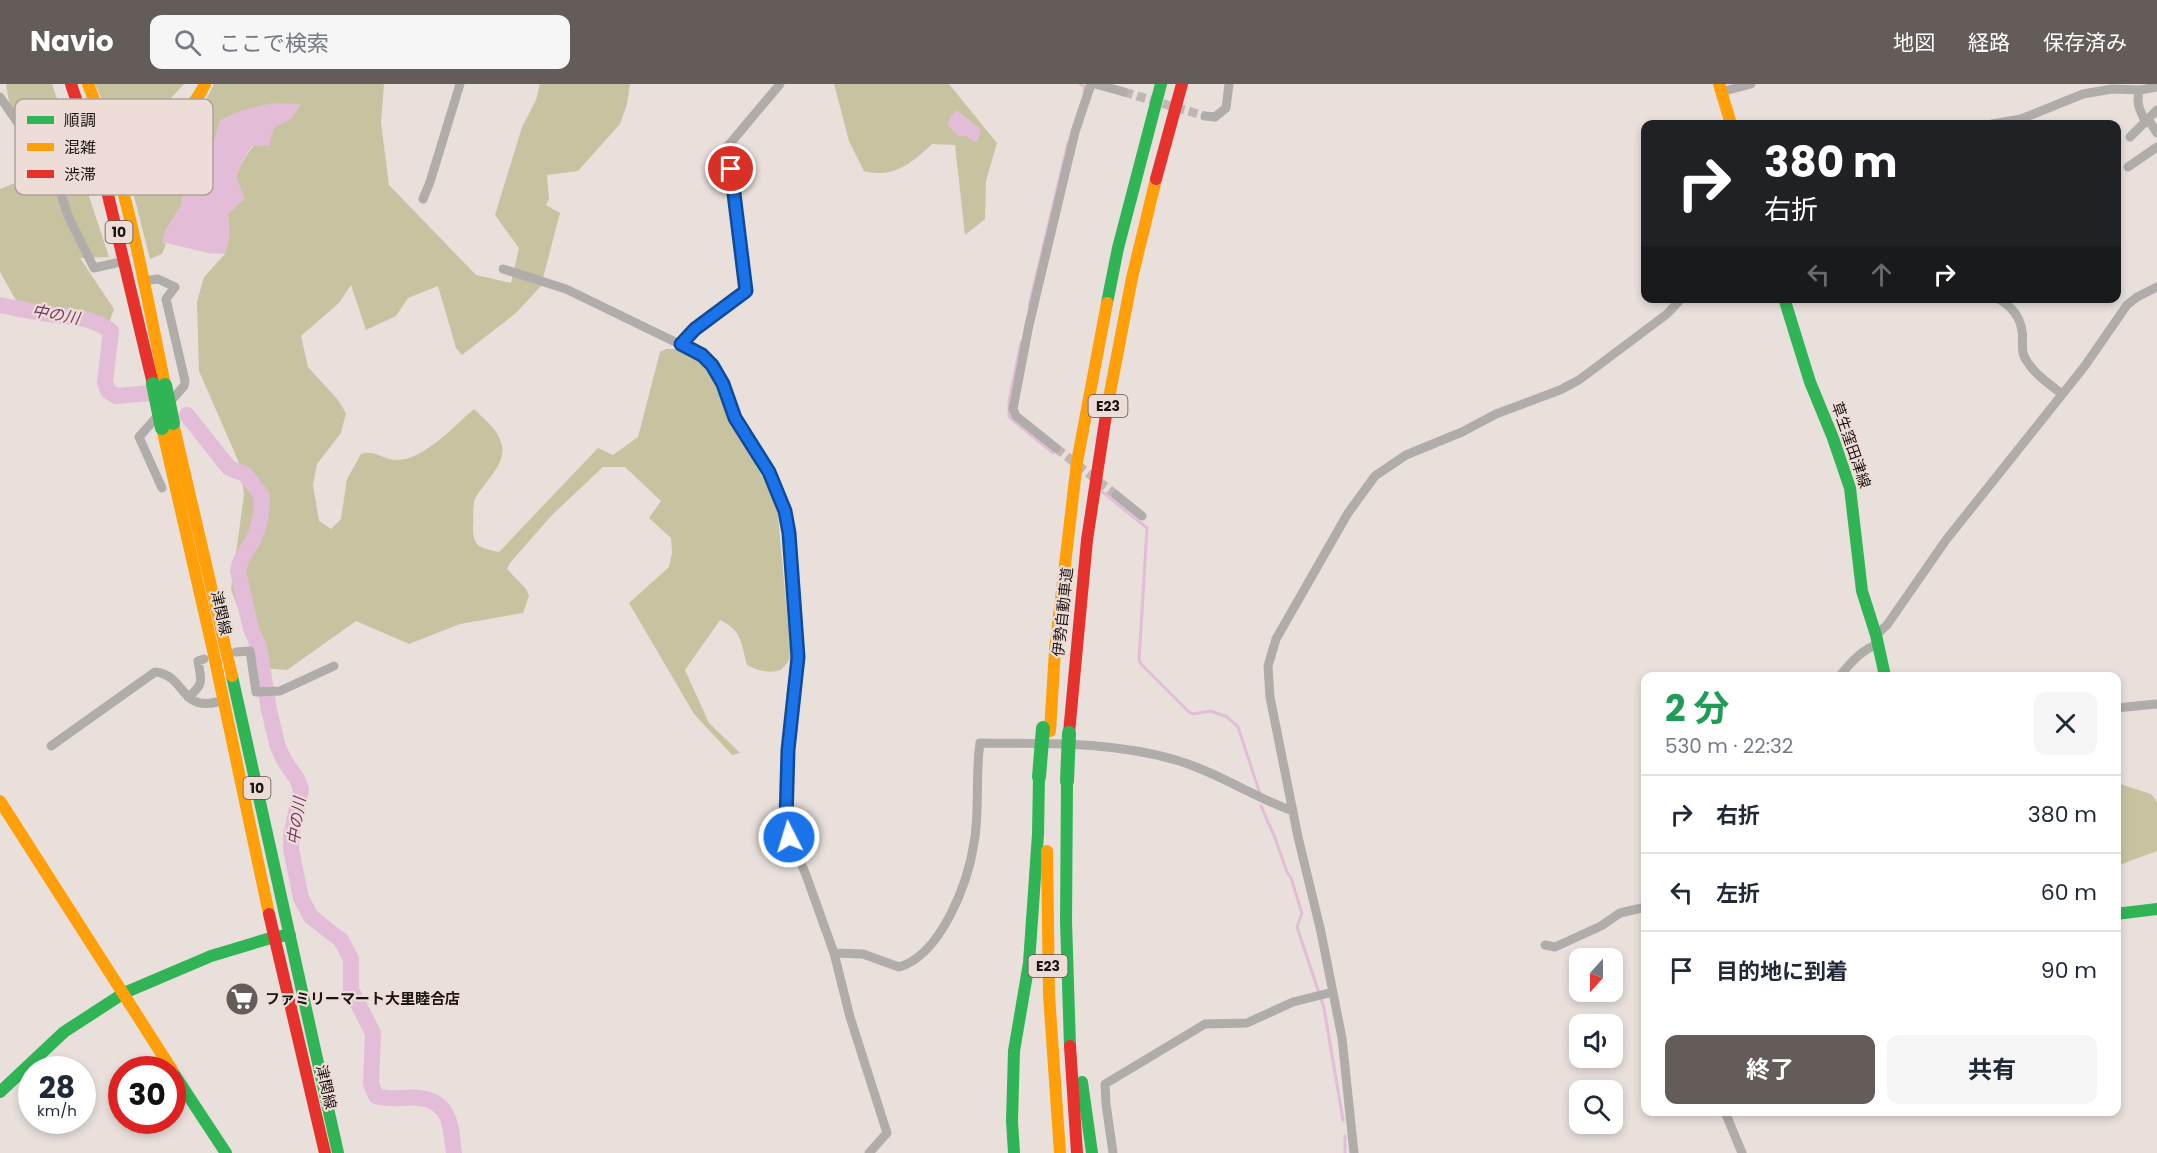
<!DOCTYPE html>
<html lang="ja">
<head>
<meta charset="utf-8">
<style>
  :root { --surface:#fff; --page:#f6f6f7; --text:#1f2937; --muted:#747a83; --line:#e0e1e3; --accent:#635c59 }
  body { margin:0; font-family:Poppins,"Noto Sans JP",sans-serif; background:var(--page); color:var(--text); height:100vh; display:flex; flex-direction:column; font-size:22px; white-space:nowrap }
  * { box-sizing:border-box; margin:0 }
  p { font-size:20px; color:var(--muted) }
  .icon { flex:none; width:33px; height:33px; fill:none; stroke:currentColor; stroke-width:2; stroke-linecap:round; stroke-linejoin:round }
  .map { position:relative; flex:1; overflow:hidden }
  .sheet { position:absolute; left:1641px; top:588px; width:480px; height:444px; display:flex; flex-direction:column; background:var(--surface); border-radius:12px; box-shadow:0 3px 9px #0003 }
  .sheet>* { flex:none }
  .top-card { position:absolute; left:1641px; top:36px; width:480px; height:183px; border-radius:12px; box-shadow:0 3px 9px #0003; background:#202124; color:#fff; overflow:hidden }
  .needle { width:39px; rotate:201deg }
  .tools { position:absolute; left:1569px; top:864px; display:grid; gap:12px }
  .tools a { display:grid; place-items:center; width:54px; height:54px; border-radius:12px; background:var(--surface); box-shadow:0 3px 9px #0003; font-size:30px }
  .speed { position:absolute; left:18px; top:972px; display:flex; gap:12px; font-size:30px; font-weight:700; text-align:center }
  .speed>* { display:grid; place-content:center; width:78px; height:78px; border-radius:50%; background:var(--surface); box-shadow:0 3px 9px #0003; line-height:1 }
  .speed small { font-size:15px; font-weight:400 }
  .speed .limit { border:9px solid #d22; background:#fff; color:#111 }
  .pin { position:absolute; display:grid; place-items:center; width:51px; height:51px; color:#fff; margin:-26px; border:3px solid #fff; border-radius:50%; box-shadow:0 2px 6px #0007 }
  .me { position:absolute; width:66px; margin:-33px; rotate:355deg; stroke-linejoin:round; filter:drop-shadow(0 0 4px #0008) }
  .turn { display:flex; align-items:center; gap:21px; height:126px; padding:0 24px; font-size:27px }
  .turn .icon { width:78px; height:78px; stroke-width:2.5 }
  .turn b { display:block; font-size:42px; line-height:51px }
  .lanes { display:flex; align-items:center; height:57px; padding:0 24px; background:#0003; justify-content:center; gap:30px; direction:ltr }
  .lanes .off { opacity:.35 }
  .round { display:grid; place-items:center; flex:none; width:63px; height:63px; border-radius:12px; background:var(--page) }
  .headline { display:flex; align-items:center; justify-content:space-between; height:102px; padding:0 24px }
  h1 { font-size:36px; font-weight:700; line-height:45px; color:#1e9e55 }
  .primary-button { display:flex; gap:12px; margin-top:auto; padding:12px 24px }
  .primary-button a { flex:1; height:69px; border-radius:12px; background:var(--accent); color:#fff; font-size:24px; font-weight:700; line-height:69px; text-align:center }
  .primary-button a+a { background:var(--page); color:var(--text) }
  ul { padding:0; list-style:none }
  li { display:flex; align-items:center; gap:18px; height:78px; padding:0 24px; border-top:2px solid var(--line) }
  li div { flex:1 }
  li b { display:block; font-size:22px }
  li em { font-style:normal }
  header { display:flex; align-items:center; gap:36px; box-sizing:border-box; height:84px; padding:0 30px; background:var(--accent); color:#fff }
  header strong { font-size:28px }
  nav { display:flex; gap:33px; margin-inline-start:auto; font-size:21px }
  .search { width:420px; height:54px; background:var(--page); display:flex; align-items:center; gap:15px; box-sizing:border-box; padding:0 21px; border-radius:12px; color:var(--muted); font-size:22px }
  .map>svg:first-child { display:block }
  .forest { fill:#c7c3a1 }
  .water { fill:#e3bcd7 }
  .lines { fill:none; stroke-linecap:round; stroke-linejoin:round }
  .stream { stroke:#e3bcd7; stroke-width:3 }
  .river { stroke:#e3bcd7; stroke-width:16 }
  .street-tunnel { stroke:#c0b7b4; stroke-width:9; stroke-dasharray:9 4.5; stroke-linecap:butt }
  .street { stroke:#afacaa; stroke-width:9 }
  .fast { stroke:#30b455; stroke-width:12 }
  .slow { stroke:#ff9f0a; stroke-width:12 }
  .jam { stroke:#e5322d; stroke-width:12 }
  .fast-bridge { stroke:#30b455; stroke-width:14 }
  .route-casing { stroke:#114b97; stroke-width:15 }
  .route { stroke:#1a73e8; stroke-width:10 }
  .labels { text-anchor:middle; stroke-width:4.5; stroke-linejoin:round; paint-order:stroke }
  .shield { fill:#eeddd7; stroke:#5a514e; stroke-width:1.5 }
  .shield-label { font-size:14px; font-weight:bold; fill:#1b1513 }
  .street-label { font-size:15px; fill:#1b1513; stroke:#eeddd7 }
  .poi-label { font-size:15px; font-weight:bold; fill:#1b1513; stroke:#eeddd7; text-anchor:start }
  .water-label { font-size:16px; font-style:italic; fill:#75386a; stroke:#eeddd7 }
  .key { fill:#eeddd7; stroke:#afa19c; stroke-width:1.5 }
  .key-label { font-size:16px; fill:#1b1513 }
</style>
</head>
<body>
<header>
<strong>Navio</strong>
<div class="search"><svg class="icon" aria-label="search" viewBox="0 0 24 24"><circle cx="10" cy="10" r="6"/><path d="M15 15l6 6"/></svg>ここで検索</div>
<nav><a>地図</a><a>経路</a><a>保存済み</a></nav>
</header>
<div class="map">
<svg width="2157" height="1069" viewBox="0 0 2157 1069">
  <rect width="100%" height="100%" fill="#e9e0dc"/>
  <!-- forest -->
  <path class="forest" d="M 6,0 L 52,0 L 109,173 L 80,174 L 114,225 L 109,239 L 101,240 L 76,229 L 17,218 L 0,188 L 0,105 L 45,87 L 9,18 Z
    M 95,0 L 184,0 C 162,25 148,38 114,42 Z
    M 214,0 L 384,0 L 381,39 L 389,101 L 476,191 L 511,199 L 519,164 L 495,131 L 522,43 L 536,16 L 540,0 L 630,0 L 627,20 L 620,40 L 578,87 L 547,91 L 549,115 L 546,121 L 560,129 L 541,202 L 516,229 L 462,271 L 456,264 L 438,202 L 408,214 L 396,232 L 366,246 L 351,201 L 339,219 L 301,252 L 308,283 L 338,316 L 346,329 L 341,349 L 317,380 L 313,401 L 319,437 L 331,445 L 341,435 L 347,395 L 361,370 C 375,365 383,376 397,376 C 424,376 455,341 474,325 C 485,336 499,346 502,362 C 506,381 483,399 475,415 C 472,422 474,435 473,443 C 473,464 481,464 499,468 L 598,364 L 613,371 L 638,353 L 660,268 L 666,265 L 681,265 L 701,276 L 718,299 L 733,338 L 777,421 L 791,573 C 788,577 785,582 782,585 C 773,591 755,586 747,581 C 741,559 742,546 720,536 L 685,586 L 709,639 L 740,669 L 732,671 L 694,630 L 629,519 L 669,483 L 672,469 L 671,454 L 649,434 L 661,417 L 625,383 L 603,383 L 552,431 L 510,479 L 507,485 L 526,505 L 529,512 L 523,529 L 460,540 L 409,560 L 356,537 L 287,586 L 260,584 L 231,505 L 244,411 L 240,381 L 199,287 L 197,218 L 204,193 L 225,170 L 229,153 L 228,130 L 244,114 L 236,93 C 244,72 254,58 273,45 C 287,34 290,39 300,21 C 268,19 248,22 220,37 L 214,58 L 184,106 L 181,122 L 166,145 L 162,158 L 166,160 L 162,170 L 150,175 L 129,92 L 140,71 C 174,57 199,34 214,0 Z
    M 834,0 L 949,0 L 997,59 L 986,97 L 985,135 L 965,151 L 955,61 L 932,60 C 912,79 893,95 864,87 L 849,57 Z
    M 2117,699 L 2151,710 L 2157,718 L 2157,767 L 2117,782 Z"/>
  <!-- water -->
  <path class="water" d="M 272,19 L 300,20 L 292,34 L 274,44 L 269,62 L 252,62 L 243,76 L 236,93 L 244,114 L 228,130 L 229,153 L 225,170 L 208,169 L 162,158 L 166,145 L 181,122 L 184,106 L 214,58 L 220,37 L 240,27 Z
    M 957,26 L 979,44 L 981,46 L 977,58 L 974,58 L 966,52 L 958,52 L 947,40 L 952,30 Z"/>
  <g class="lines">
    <!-- stream -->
    <path class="stream" d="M 1080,0 L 1085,3 L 1084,7
      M 1029,222 L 1068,59
      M 1021,258 L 1009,317 L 1009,333 L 1053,369
      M 1100,406 L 1147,444 L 1139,576 L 1141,580 L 1189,628 L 1193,630 L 1211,627 L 1227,633 L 1238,643 L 1260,710
      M 1261,722 L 1275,754 L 1287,788 L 1291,794 L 1302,829 L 1297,843 L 1324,924 L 1343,1036
      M 1345,1069 L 1345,1052"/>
    <!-- river -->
    <path class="river" d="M 0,221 C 19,225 38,229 57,231 C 76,234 94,234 111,247 L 105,298 L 108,307 L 116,312 L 151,309
      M 187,331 L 229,384 L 245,390 L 262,412 C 262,427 260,443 253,456 C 247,467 240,474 238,487 L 251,545 L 259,563 L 269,626 L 278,663 L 284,676 L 297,695 L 301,705 L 291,752 L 291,765 L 301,814 L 311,833 L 341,856 L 351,875 L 351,906 L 373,949 L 371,1000 L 376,1012 C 391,1017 404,1012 419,1014 C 451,1017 451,1044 454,1069"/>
    <!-- street-tunnel -->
    <path class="street-tunnel" d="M 1124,8 L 1205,32
      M 1056,364 L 1116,411"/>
    <!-- street -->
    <path class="street" d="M 1095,0 L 1124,8
      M 2140,6 C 2135,18 2140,26 2145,37
      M 1721,8 L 1751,0
      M 0,13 L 55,93 L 69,134 L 94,184 L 116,179
      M 1205,32 L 1215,33 L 1226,24 L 1229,0
      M 2148,35 L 2157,49
      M 1992,40 L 2021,35 L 2083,10 L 2112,5 L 2140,6 L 2157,3
      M 2130,53 L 2157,26
      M 2128,83 L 2157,63
      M 423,115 L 430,98 L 460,0
      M 503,185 L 566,205 L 702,271 L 712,281 L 723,300 L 735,334 L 769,388 L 785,427 L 789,449 L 796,550 L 798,573 L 788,666 L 786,711 L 787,746 L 806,791 L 834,869 L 850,933 L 887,1049 L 869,1069
      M 150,196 L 158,195 L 175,203 L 166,215 L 185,297 L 184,302 L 139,353 L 162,404
      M 1997,214 C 2010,221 2020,232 2022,247 C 2024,256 2020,265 2025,274 C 2033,289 2049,300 2062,310
      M 681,260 L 695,245 L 746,207 L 728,62 L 780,0
      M 1056,364 L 1016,332 L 1013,325 L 1029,241 L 1075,48 L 1091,0
      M 1116,411 L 1142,432
      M 1876,551 L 1887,541 L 1946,456 L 2084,283 L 2127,221 L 2137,213 L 2157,203
      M 236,568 L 250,567 L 256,608 L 280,607 L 334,582
      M 1840,592 C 1849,580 1863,565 1878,560
      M 188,613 C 205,600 201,596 198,577 L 204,575
      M 2116,624 L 2157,620
      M 51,662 L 155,588 C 186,591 179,627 217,618
      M 1545,861 L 1555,863 L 1601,842 L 1620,829 L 1646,823
      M 834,869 L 863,870 L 899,883 C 941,871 968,799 974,759 C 980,726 975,692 980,659 C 1046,660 1112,657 1176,676 C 1217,688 1253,713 1293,727
      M 1725,1028 L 1742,1069
      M 1113,1069 L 1106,1020 L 1105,1000 L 1205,940 L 1247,939 L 1293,918 L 1333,908
      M 1354,1069 L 1342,954 L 1321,848 L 1298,753 L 1270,613 L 1268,582 L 1276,555 L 1348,429 L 1375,392 L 1406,371 L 1462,348 L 1496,330 L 1560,306 L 1579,296 L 1667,230 L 1682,214"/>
    <!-- fast -->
    <path class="fast" d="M 1784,214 L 1810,298 L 1833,354 L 1850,404 L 1862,507 L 1876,551 L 1885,592
      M 1107,219 L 1118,164 L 1161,0
      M 232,592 L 338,1069
      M 1067,697 L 1066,837 L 1070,962
      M 2116,830 L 2157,825
      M 172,987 L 226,1069
      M 1082,998 L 1092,1069
      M 0,1008 L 64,948 L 124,909 L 211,872 L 274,853 L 290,851
      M 1014,1069 L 1012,1037 L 1014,967 L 1029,879 L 1038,750 L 1039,693"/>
    <!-- slow -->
    <path class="slow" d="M 88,0 C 127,97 144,199 165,301
      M 1719,0 L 1731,40
      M 97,77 C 143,60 182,47 205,0
      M 1107,324 L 1132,194 L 1156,95
      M 173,339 L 232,592
      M 162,344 L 212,562 L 269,830
      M 1050,647 L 1055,566 L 1077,378 L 1107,219
      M 0,717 L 172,986
      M 1047,767 L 1049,911 L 1060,1069"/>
    <!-- jam -->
    <path class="jam" d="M 71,0 L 108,111 L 153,300
      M 1156,95 L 1182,0
      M 1069,649 L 1087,456 L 1107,324
      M 269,830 L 325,1069
      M 1070,962 L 1077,1069"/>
    <!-- fast-bridge -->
    <path class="fast-bridge" d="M 153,300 L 162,344
      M 165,301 L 173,339
      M 1039,693 L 1043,644
      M 1067,697 L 1069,649"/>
  </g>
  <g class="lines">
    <!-- route casing -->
    <g class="route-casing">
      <path id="route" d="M 731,85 L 746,207 L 695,245 L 681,260 L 702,271 L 712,281 L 723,300 L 735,334 L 769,388 L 785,427 L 789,449 L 798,573 L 788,666 L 786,736 L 789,753"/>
    </g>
    <!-- route -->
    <use href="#route" class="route"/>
  </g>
  <!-- icons -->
  <defs>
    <g id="supermarket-disc" transform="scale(1.725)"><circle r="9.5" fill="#635c59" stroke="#eeddd7"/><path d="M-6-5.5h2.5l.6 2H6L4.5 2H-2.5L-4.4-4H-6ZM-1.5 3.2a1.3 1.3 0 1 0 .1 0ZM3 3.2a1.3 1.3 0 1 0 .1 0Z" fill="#fff"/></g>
  </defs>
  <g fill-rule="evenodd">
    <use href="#supermarket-disc" x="242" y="915"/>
  </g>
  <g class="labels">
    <!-- shield labels -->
    <g class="shield">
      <rect x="105.5" y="137" width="27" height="22" rx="4.5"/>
      <rect x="1088.5" y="311" width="39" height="22" rx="4.5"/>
      <rect x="243.5" y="693" width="27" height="22" rx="4.5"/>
      <rect x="1028.5" y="871" width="39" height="22" rx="4.5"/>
    </g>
    <g class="shield-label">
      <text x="119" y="153">10</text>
      <text x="1108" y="327">E23</text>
      <text x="257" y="709">10</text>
      <text x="1048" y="887">E23</text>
    </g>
    <!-- street labels -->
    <g class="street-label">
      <text transform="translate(1851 361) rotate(71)" y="5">草生窪田津線</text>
      <text transform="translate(1063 528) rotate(-84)" y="5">伊勢自動車道</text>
      <text transform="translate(221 529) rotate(77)" y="5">津関線</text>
      <text transform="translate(326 1003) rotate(77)" y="5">津関線</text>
    </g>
    <!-- poi labels -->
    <g class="poi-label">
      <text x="265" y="920">ファミリーマート大里睦合店</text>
    </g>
    <!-- water labels -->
    <g class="water-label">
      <text transform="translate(56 230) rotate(10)" y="6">中の川</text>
      <text transform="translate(296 737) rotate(-82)" y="6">中の川</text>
    </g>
  </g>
  <!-- legend -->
  <rect x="15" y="15" width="198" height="96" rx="9" class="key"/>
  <rect x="27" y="32" width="27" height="8" fill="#30b455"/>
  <rect x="27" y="59" width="27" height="8" fill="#ff9f0a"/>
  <rect x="27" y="86" width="27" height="8" fill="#e5322d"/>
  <g class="key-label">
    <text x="64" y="42">順調</text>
    <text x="64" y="69">混雑</text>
    <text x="64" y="96">渋滞</text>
  </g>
</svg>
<div class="tools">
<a><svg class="needle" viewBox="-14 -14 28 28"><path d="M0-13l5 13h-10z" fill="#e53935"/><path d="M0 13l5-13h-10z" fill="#747a83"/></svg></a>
<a><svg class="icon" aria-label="sound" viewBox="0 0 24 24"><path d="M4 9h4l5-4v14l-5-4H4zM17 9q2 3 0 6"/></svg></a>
<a><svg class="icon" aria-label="search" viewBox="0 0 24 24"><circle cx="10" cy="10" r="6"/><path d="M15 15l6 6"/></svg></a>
</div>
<div class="speed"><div>28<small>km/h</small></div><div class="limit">30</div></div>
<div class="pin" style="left:731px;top:85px;background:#d93025"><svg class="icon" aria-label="arrive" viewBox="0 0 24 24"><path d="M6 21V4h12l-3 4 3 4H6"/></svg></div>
<svg class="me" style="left:789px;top:753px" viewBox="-20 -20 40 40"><circle r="17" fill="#1a73e8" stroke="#fff" stroke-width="3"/><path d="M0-11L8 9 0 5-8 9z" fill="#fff"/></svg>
<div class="top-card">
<div class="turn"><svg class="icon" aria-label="right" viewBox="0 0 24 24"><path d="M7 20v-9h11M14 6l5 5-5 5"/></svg><div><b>380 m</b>右折</div></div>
<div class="lanes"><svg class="icon off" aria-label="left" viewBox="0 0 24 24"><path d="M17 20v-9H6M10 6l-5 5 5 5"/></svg><svg class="icon off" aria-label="ahead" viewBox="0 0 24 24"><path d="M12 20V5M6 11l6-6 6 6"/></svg><svg class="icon" aria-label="right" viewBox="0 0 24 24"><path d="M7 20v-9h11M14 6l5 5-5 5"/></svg></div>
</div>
<section class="sheet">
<div class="headline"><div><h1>2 分</h1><p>530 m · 22:32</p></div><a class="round"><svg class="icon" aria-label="close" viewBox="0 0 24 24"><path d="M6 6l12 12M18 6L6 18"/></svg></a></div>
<ul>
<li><svg class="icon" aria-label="right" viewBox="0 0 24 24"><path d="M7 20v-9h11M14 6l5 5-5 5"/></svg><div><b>右折</b></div><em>380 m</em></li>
<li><svg class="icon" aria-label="left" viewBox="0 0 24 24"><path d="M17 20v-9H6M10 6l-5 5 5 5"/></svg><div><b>左折</b></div><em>60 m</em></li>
<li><svg class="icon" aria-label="arrive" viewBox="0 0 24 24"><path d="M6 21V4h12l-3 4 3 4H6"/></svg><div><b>目的地に到着</b></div><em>90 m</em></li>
</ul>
<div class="primary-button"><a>終了</a><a>共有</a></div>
</section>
</div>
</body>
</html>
